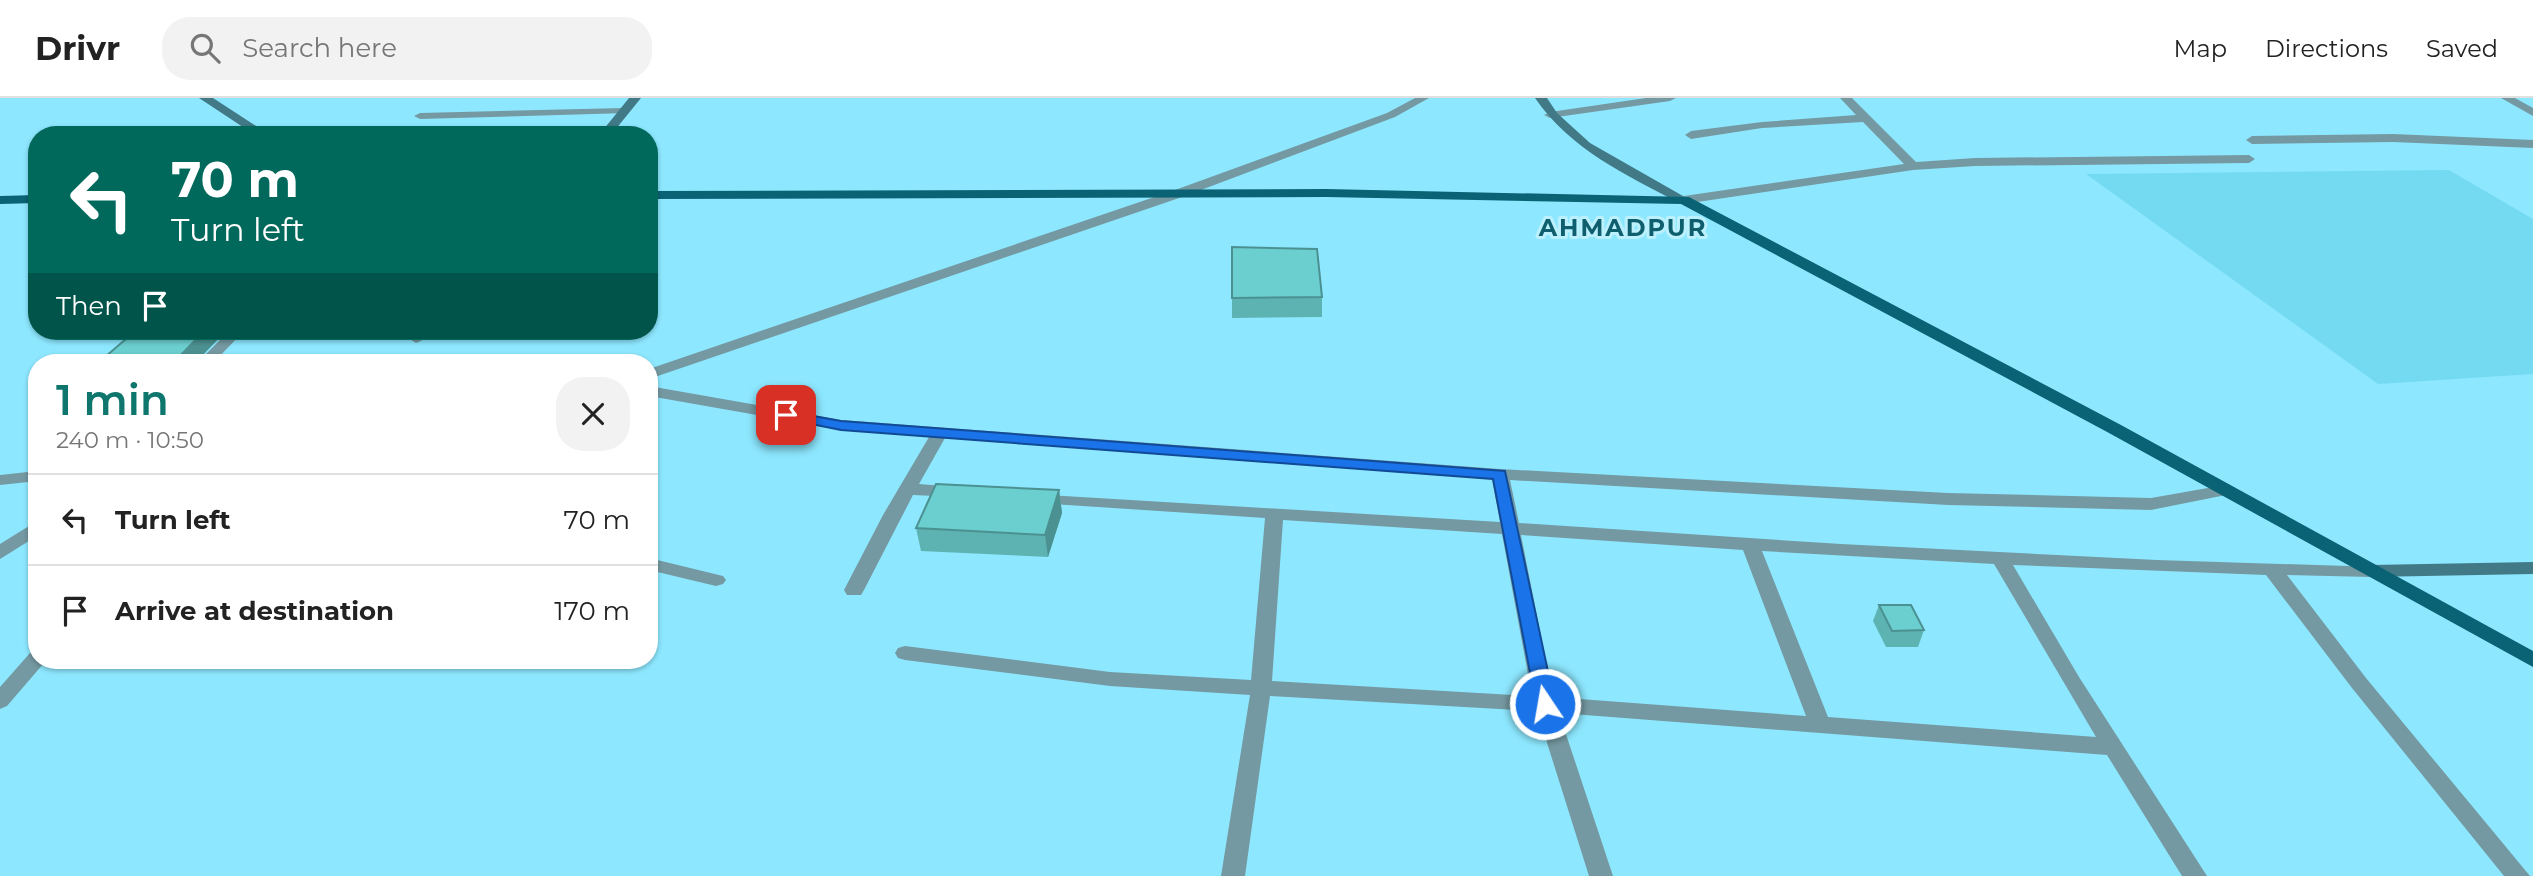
<!DOCTYPE html>
<html lang="en">
<head>
<meta charset="utf-8">
<style>
  :root { --surface:#fff; --page:#f2f2f2; --text:#222; --muted:#767676; --line:#e0e0e0; --accent:#0f766e }
  body { margin:0; font-family:Montserrat,sans-serif; background:var(--page); color:var(--text); height:100vh; display:flex; flex-direction:column; font-size:26px; white-space:nowrap }
  * { box-sizing:border-box; margin:0 }
  p { font-size:23px; color:var(--muted) }
  .icon { flex:none; width:38px; height:38px; fill:none; stroke:currentColor; stroke-width:2; stroke-linecap:round; stroke-linejoin:round }
  .map { position:relative; flex:1; overflow:hidden }
  .side { position:absolute; left:28px; top:256px; width:630px; height:315px; display:flex; flex-direction:column; background:var(--surface); border-radius:28px; box-shadow:0 2px 5px #0004 }
  .side>* { flex:none }
  .banner { position:absolute; left:28px; top:28px; width:630px; height:214px; border-radius:28px; box-shadow:0 2px 5px #0004; background:#00695c; color:#fff; overflow:hidden }
  .pin { position:absolute; display:grid; place-items:center; width:60px; height:60px; color:#fff; margin:-30px; border-radius:14px; box-shadow:0 4px 10px #0006 }
  .me { position:absolute; width:77px; margin:-38px; rotate:348deg; stroke-linejoin:round; filter:drop-shadow(0 0 5px #0008) }
  .turn { display:flex; align-items:center; gap:24px; height:147px; padding:0 28px; font-size:32px }
  .turn .icon { width:91px; height:91px; stroke-width:2.5 }
  .turn b { display:block; font-size:49px; line-height:60px }
  .then { display:flex; align-items:center; height:66px; padding:0 28px; background:#0003; gap:14px; font-size:26px }
  .round { display:grid; place-items:center; flex:none; width:74px; height:74px; border-radius:28px; background:var(--page) }
  .head { display:flex; align-items:center; justify-content:space-between; height:119px; padding:0 28px }
  h1 { font-size:42px; font-weight:600; line-height:52px; color:var(--accent) }
  ul { padding:0; list-style:none }
  li { display:flex; align-items:center; gap:21px; height:91px; padding:0 28px; border-top:2px solid var(--line) }
  li div { flex:1 }
  li b { display:block; font-size:26px }
  li em { font-style:normal }
  header { display:flex; align-items:center; gap:42px; box-sizing:border-box; height:98px; padding:0 35px; background:var(--surface); border-bottom:2px solid var(--line) }
  header strong { font-size:33px }
  nav { display:flex; gap:38px; margin-inline-start:auto; font-size:24px }
  .search { width:490px; height:63px; background:var(--page); display:flex; align-items:center; gap:18px; box-sizing:border-box; padding:0 24px; border-radius:28px; color:var(--muted); font-size:26px }
  .map>svg:first-child { display:block }
  .built { fill:#74daf2 }
  .lines { fill:none; stroke-linecap:round; stroke-linejoin:round }
  .street { fill:#7599a2; fill-rule:evenodd }
  .secondary { fill:#417987; fill-rule:evenodd }
  .primary { fill:#0a6374; fill-rule:evenodd }
  .wall { fill:#5db2b2 }
  .shaded-wall { fill:#4c9191 }
  .building { fill:#6ccfcf; stroke:#4c9191; stroke-width:2 }
  .route { fill:#1a73e8; stroke:#114b97; stroke-width:2 }
  .labels { text-anchor:middle; stroke-width:6; stroke-linejoin:round; paint-order:stroke }
  .far-district-label { font-size:24px; font-weight:bold; letter-spacing:2px; fill:#0f5e6e; stroke:#bcf0fd }
</style>
</head>
<body>
<header>
<strong>Drivr</strong>
<div class="search"><svg class="icon" aria-label="search" viewBox="0 0 24 24"><circle cx="10" cy="10" r="6"/><path d="M15 15l6 6"/></svg>Search here</div>
<nav><a>Map</a><a>Directions</a><a>Saved</a></nav>
</header>
<div class="map">
<svg width="2533" height="778" viewBox="0 0 2533 778">
  <rect width="100%" height="100%" fill="#8de8ff"/>
  <!-- built -->
  <path class="built" d="M 2449,72 L 2533,121 L 2533,276 L 2378,286 L 2086,76 Z"/>
  <g class="lines">
    <!-- street -->
    <path class="street" d="M 1415,0 L 1429,0 L 1395,19 L 1185,98 L 649,281 L 649,271 L 1175,92 L 1387,15 Z
      M 1646,0 L 1676,0 L 1670,3 L 1550,20 L 1544,17 L 1550,14 Z
      M 1840,0 L 1852,0 L 1916,64 L 1975,60 L 2249,57 L 2255,61 L 2249,65 L 1975,68 L 1913,72 L 1684,106 L 1678,102 L 1684,98 L 1904,66 L 1863,24 L 1762,30 L 1691,41 L 1685,37 L 1691,33 L 1762,24 L 1856,17 Z
      M 2501,0 L 2515,0 L 2533,10 L 2533,18 Z
      M 624,10 L 630,13 L 628,15 L 420,21 L 414,18 L 420,15 Z
      M 2393,36 L 2533,42 L 2533,50 L 2393,44 L 2252,46 L 2246,42 L 2252,38 Z
      M 229,233 L 244,233 L 214,264 L 198,264 Z
      M 414,233 L 429,233 L 421,243 L 416,245 L 408,240 Z
      M 649,288 L 841,322 L 1500,371 L 1948,395 L 2151,400 L 2225,387 L 2231,388 L 2234,392 L 2231,396 L 2151,412 L 1948,407 L 1510,382 L 1519,425 L 1841,446 L 2157,462 L 2378,469 L 2380,473 L 2371,479 L 2287,477 L 2366,580 L 2530,778 L 2504,778 L 2352,590 L 2266,477 L 2013,467 L 2079,579 L 2207,778 L 2182,778 L 2107,657 L 1559,615 L 1613,778 L 1589,778 L 1537,613 L 1270,598 L 1245,778 L 1221,778 L 1250,597 L 1110,588 L 905,562 L 898,560 L 895,555 L 898,550 L 905,548 L 1110,574 L 1251,582 L 1265,420 L 1037,405 L 1031,404 L 1028,400 L 1031,396 L 1500,424 L 1492,381 L 945,340 L 919,386 L 956,389 L 965,394 L 956,399 L 913,397 L 864,492 L 861,497 L 847,497 L 844,492 L 883,417 L 929,339 L 841,332 L 649,298 ZM 1283,422 L 1502,436 L 1532,598 L 1272,583 ZM 1521,437 L 1743,452 L 1806,618 L 1553,599 ZM 1762,453 L 1994,466 L 2096,639 L 1828,619 Z
      M 37,373 L 37,383 L 0,387 L 0,377 Z
      M 37,423 L 37,438 L 0,461 L 0,446 Z
      M 649,460 L 723,478 L 726,482 L 723,486 L 716,488 L 649,472 Z
      M 37,553 L 37,562 L 46,562 L 44,565 L 7,608 L 0,611 L 0,589 L 30,555 Z"/>
    <!-- secondary -->
    <path class="secondary" d="M 199,0 L 213,0 L 270,37 L 255,37 Z
      M 629,0 L 641,0 L 611,37 L 599,37 Z
      M 1535,0 L 1547,0 L 1557,15 L 1590,45 L 1690,102 L 1689,105 L 1679,105 C 1625,76 1571,52 1535,0 Z
      M 2533,464 L 2533,476 L 2371,479 L 2362,473 L 2371,467 Z"/>
    <!-- primary -->
    <path class="primary" d="M 1326,91 L 1689,99 L 2121,327 L 2533,553 L 2533,569 L 2109,335 L 1681,106 L 1326,99 L 649,101 L 649,93 Z
      M 37,97 L 37,105 L 0,106 L 0,98 Z"/>
  </g>
  <!-- wall -->
  <path class="wall" d="M 1232,149 L 1322,199 L 1322,219 L 1232,220 Z
    M 172,233 L 226,233 L 196,264 L 108,264 L 105,259 Z
    M 1059,392 L 1062,415 L 1048,459 L 921,453 L 916,430 Z
    M 1879,507 L 1924,532 L 1918,549 L 1886,549 L 1873,523 Z"/>
  <!-- shaded-wall -->
  <path class="shaded-wall" d="M 204,233 L 226,233 L 196,264 L 184,264 L 180,258 Z
    M 1059,392 L 1062,415 L 1048,459 L 1045,437 Z"/>
  <!-- building -->
  <path class="building" d="M 1232,149 L 1317,151 L 1322,199 L 1232,200 Z
    M 172,233 L 204,233 L 180,258 L 105,259 L 133,235 L 171,234 Z
    M 936,386 L 1059,392 L 1045,437 L 916,430 Z
    M 1879,507 L 1911,507 L 1924,532 L 1892,533 Z"/>
  <!-- route -->
  <path class="route" d="M 786,313 L 841,323 L 1505,373 L 1555,606 L 1545,613 L 1536,606 L 1493,381 L 841,332 L 781,320 L 781,314 Z"/>
  <g class="labels">
    <!-- far-district labels -->
    <g class="far-district-label">
      <text x="1623" y="138">AHMADPUR</text>
    </g>
  </g>
</svg>
<div class="pin" style="left:786px;top:317px;background:#d93025"><svg class="icon" aria-label="arrive" viewBox="0 0 24 24"><path d="M6 21V4h12l-3 4 3 4H6"/></svg></div>
<svg class="me" style="left:1545px;top:606px" viewBox="-20 -20 40 40"><circle r="17" fill="#1a73e8" stroke="#fff" stroke-width="3"/><path d="M0-11L8 9 0 5-8 9z" fill="#fff"/></svg>
<div class="banner">
<div class="turn"><svg class="icon" aria-label="left" viewBox="0 0 24 24"><path d="M17 20v-9H6M10 6l-5 5 5 5"/></svg><div><b>70 m</b>Turn left</div></div>
<div class="then">Then<svg class="icon" aria-label="arrive" viewBox="0 0 24 24"><path d="M6 21V4h12l-3 4 3 4H6"/></svg></div>
</div>
<section class="side">
<div class="head"><div><h1>1 min</h1><p>240 m · 10:50</p></div><a class="round"><svg class="icon" aria-label="close" viewBox="0 0 24 24"><path d="M6 6l12 12M18 6L6 18"/></svg></a></div>
<ul>
<li><svg class="icon" aria-label="left" viewBox="0 0 24 24"><path d="M17 20v-9H6M10 6l-5 5 5 5"/></svg><div><b>Turn left</b></div><em>70 m</em></li>
<li><svg class="icon" aria-label="arrive" viewBox="0 0 24 24"><path d="M6 21V4h12l-3 4 3 4H6"/></svg><div><b>Arrive at destination</b></div><em>170 m</em></li>
</ul>
</section>
</div>
</body>
</html>
